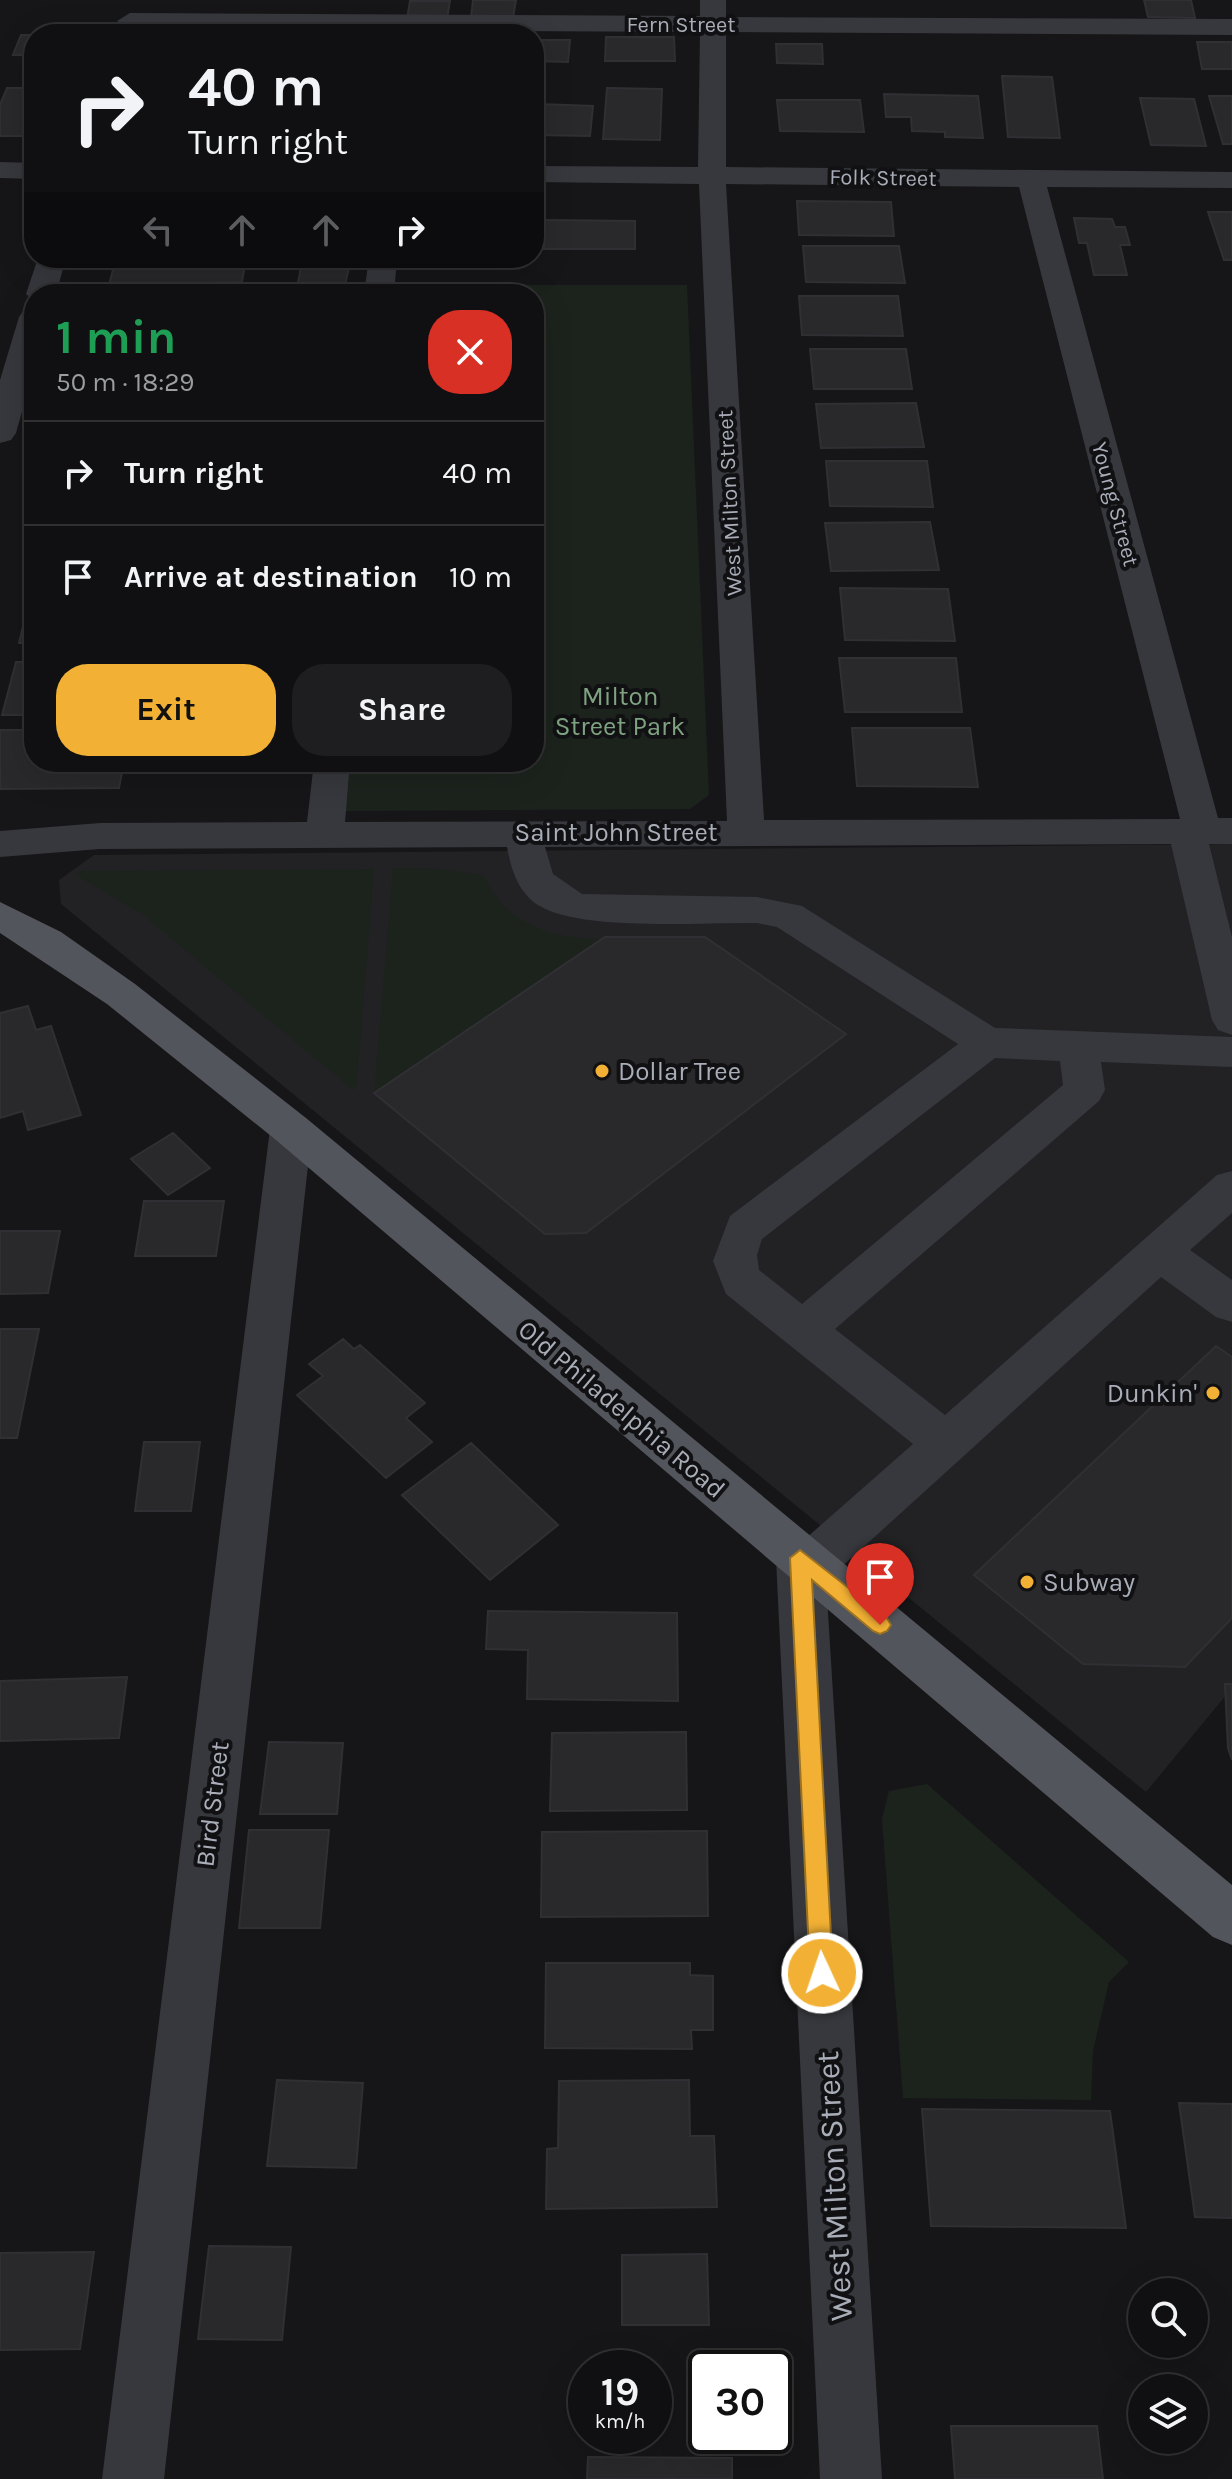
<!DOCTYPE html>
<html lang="en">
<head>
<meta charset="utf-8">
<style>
  :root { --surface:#101012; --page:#1e1e20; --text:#f1f3f6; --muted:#9c9d9f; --line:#303032; --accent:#f2b134 }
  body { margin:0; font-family:Karla,sans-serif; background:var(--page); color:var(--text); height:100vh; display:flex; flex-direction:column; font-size:30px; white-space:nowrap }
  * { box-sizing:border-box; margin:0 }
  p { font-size:26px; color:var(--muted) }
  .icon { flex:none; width:44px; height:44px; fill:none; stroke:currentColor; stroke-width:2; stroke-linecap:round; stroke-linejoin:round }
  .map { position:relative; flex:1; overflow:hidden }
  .side { position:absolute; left:24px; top:284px; width:520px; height:488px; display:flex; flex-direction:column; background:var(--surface); border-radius:32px; box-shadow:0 8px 32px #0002,0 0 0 2px var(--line) }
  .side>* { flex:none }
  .guide { position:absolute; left:24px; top:24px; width:520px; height:244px; border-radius:32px; box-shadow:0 8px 32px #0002,0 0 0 2px var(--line); background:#101012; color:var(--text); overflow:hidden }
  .tools { position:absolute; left:1128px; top:2278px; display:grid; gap:16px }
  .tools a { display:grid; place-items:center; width:80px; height:80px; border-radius:50%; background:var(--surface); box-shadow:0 8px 32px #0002,0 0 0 2px var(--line); font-size:40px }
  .speed { position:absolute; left:568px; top:2350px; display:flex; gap:16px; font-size:40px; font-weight:700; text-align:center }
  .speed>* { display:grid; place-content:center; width:104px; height:104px; border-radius:50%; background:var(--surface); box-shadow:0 8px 32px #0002,0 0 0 2px var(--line); line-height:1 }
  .speed small { font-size:20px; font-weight:400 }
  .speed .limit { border:4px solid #111; border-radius:12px; background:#fff; color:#111 }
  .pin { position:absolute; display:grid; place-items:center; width:68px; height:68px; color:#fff; margin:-82px -34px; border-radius:50% 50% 50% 0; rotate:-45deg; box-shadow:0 0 8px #0007 }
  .pin .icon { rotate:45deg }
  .me { position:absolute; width:88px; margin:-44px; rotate:357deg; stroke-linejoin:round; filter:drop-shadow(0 0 6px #0008) }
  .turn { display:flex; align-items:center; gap:28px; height:168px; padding:0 32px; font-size:36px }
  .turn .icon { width:104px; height:104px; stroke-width:2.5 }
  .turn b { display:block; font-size:56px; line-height:68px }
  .lanes { display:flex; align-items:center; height:76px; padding:0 32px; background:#0003; justify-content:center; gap:40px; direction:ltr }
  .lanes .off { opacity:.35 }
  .round { display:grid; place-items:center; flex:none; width:84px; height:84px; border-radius:32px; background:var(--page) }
  .overview { display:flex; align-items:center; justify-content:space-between; height:136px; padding:0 32px }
  h1 { font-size:48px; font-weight:700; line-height:60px; color:#1e9e55 }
  .button { display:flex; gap:16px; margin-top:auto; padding:16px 32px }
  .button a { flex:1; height:92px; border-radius:32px; background:var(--accent); color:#111; font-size:32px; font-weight:700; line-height:92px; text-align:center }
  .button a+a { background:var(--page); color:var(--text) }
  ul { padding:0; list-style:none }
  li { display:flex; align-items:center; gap:24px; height:104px; padding:0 32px; border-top:2px solid var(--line) }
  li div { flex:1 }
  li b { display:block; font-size:30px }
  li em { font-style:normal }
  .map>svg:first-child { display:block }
  .built { fill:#222225 }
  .green { fill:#1c231d }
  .building { fill:#29292c; stroke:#303034; stroke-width:2 }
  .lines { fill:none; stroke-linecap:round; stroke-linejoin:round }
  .minor { fill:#37383d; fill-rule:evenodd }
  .major { fill:#53555c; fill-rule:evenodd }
  .route { fill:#f2b134; stroke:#9d7322; stroke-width:2 }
  .poi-dot { fill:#f2b134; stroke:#111113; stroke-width:3 }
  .labels { text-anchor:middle; stroke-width:8; stroke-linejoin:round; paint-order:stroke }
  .far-street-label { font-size:22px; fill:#a8adb8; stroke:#111113 }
  .park-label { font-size:26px; fill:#7fa381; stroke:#111113 }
  .street-label { font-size:26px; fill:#a8adb8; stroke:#111113 }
  .poi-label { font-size:26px; fill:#a8adb8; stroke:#111113; text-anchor:start }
  .near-street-label { font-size:32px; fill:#a8adb8; stroke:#111113 }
</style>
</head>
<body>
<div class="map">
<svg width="1232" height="2479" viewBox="0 0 1232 2479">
  <rect width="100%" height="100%" fill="#161618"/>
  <!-- built -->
  <path class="built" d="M 1232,844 L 1232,1688 L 1146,1792 L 61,904 L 59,880 L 94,855 Z"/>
  <!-- green -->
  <path class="green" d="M 395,285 L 687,285 L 709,795 L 690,809 L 343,811 L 348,762 L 534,762 L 534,294 L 394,294 Z
    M 393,868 L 442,869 L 483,875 C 508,925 548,938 602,939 L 374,1093 Z
    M 374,869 L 357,1084 L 353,1090 L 143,915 L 76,875 L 79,871 Z
    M 927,1784 L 1129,1962 L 1109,1982 L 1093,2051 L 1091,2100 L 903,2098 L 882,1819 L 889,1791 Z"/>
  <!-- building -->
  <path class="building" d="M 473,0 L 516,0 L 513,18 L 471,17 Z
    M 1144,0 L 1191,0 L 1195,18 L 1148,17 Z
    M 410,1 L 450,1 L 447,19 L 407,19 Z
    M 21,35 L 34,35 L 34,55 L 13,55 Z
    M 606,37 L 674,37 L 675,61 L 605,61 Z
    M 535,40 L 570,40 L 568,62 L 534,61 Z
    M 1197,42 L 1232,42 L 1232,69 L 1202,69 Z
    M 776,44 L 822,44 L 823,64 L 777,63 Z
    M 1002,76 L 1052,77 L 1060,138 L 1008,137 Z
    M 7,88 L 34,88 L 34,136 L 0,136 L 0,105 Z
    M 607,88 L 662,89 L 660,140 L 603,139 Z
    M 884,94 L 978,96 L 983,138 L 945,137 L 945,132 L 912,131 L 911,117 L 886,117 Z
    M 1209,96 L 1232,96 L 1232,144 L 1223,144 Z
    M 1140,98 L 1194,99 L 1206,146 L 1151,145 Z
    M 777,100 L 860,100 L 864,132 L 780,131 Z
    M 539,104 L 593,106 L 590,136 L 534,135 Z
    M 797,201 L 891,202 L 894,236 L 799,235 Z
    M 1208,212 L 1232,212 L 1232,260 L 1224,260 Z
    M 1074,218 L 1112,219 L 1115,227 L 1125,227 L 1130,245 L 1120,245 L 1127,275 L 1094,275 L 1087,243 L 1079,243 Z
    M 545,220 L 635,221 L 635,249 L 544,249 Z
    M 803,246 L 899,246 L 905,283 L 806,282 Z
    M 116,258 L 246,258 L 242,282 L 109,285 Z
    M 309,258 L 351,258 L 351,262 L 308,262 Z
    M 301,267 L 349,268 L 344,289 L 297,288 Z
    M 799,296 L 898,296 L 903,336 L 802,335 Z
    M 810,349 L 906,349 L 912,389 L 814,389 Z
    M 916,403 L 924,447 L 821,448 L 816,404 Z
    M 826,461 L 927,461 L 933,507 L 830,506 Z
    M 930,522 L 939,570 L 831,571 L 825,523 Z
    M 840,588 L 948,589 L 955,641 L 845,640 Z
    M 31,593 L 34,593 L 34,643 L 19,643 Z
    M 839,658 L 956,658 L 962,712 L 845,712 Z
    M 16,662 L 34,662 L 34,715 L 2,715 Z
    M 852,728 L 970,728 L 978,787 L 857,786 Z
    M 0,730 L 34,730 L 34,762 L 124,762 L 119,788 L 0,789 Z
    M 605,937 L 705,937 L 846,1034 L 586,1233 L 545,1234 L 374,1093 Z
    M 28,1006 L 36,1030 L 51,1026 L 81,1115 L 28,1130 L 23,1111 L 0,1118 L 0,1013 Z
    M 173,1133 L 210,1168 L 168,1195 L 131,1159 Z
    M 144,1201 L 224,1201 L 216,1256 L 135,1256 Z
    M 0,1231 L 60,1231 L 48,1293 L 0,1294 Z
    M 0,1329 L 39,1329 L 17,1438 L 0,1438 Z
    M 343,1339 L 354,1349 L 360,1345 L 425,1403 L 406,1418 L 432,1442 L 386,1478 L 297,1395 L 323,1376 L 309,1364 Z
    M 1216,1346 L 1232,1357 L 1232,1618 L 1185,1667 L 1083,1664 L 974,1575 Z
    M 144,1442 L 200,1442 L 191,1511 L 135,1511 Z
    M 471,1443 L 558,1525 L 490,1580 L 402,1495 Z
    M 488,1611 L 677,1613 L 678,1701 L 527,1699 L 528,1650 L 486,1649 Z
    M 127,1677 L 119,1738 L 0,1741 L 0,1681 Z
    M 1225,1684 L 1232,1684 L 1232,1760 L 1228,1748 Z
    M 686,1732 L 687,1810 L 550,1811 L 552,1733 Z
    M 269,1742 L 343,1743 L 337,1814 L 260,1814 Z
    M 249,1830 L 329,1830 L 320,1928 L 239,1928 Z
    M 707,1831 L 708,1916 L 541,1917 L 542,1832 Z
    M 546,1963 L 690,1963 L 690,1975 L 713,1976 L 713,2030 L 691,2030 L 692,2049 L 545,2048 Z
    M 277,2080 L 363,2083 L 356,2168 L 267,2166 Z
    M 689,2080 L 690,2136 L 714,2136 L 717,2207 L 546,2209 L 547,2149 L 558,2148 L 559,2081 Z
    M 1179,2103 L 1232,2104 L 1232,2218 L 1195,2217 Z
    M 922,2109 L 1110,2111 L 1126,2228 L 931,2226 Z
    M 209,2246 L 291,2247 L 282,2340 L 198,2339 Z
    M 94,2252 L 80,2349 L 0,2350 L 0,2253 Z
    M 707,2254 L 709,2325 L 622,2325 L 622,2255 Z
    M 951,2426 L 1097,2426 L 1103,2479 L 955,2479 Z
    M 588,2457 L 732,2458 L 732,2479 L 587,2479 Z"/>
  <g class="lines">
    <!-- minor -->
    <path class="minor" d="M 700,0 L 726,0 L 726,17 L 1232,19 L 1232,35 L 726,32 L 726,167 L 1232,172 L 1232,188 L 1047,187 L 1218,818 L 1232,818 L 1232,844 L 1209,844 L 1232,937 L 1232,1035 L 1218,1030 L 1212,1020 L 1171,844 L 545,847 L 553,874 L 582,894 L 757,897 L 802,906 L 995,1028 L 1232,1037 L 1232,1067 L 1101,1062 L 1105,1090 L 1099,1101 L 835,1329 L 945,1415 L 1217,1175 L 1232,1171 L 1232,1213 L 1190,1250 L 1232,1280 L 1232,1322 L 1216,1317 L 1161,1277 L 826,1581 L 882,2479 L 820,2479 L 776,1558 L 783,1543 L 800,1537 L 805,1539 L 913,1444 L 726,1294 L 713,1261 L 730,1216 L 958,1044 L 777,927 L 757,923 C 703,922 581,932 538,905 C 518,892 511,869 507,847 L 100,849 L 0,857 L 0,831 L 100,823 L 307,822 L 314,762 L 350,762 L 345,822 L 727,821 L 699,184 L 534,182 L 534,166 L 698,167 L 700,32 L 130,29 L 117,21 L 130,13 L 700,16 ZM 726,184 L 1019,187 L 1180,819 L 764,820 ZM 995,1058 L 1060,1061 L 1063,1085 L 802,1304 L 759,1270 L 757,1255 L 762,1239 Z
      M 0,162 L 34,163 L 34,179 L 0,178 Z
      M 38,258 L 66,258 L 56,294 L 34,294 L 34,301 L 26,294 Z
      M 369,258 L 397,258 L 394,294 L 364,294 Z
      M 34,308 L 34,369 L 16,433 L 11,440 L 0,443 L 0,380 L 19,317 L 23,311 Z
      M 291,1113 L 306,1118 L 312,1129 L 164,2479 L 102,2479 L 270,1129 L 276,1118 Z"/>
    <!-- major -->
    <path class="major" d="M 0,902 L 61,932 L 135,984 L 306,1118 L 1232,1885 L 1232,1945 L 1213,1937 L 276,1140 L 107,1004 L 0,933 Z"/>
  </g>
  <!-- route -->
  <path class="route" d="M 800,1550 L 887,1618 L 891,1625 L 887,1631 L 880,1634 L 873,1631 L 812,1580 L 833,1973 L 830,1981 L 822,1984 L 814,1981 L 810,1973 L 790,1558 Z"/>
  <!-- markers -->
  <g class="poi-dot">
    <circle cx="602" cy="1071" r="8"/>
    <circle cx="1213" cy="1393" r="8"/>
    <circle cx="1027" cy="1582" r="8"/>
  </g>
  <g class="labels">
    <!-- far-street labels -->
    <g class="far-street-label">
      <text x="681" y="32">Fern Street</text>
      <text transform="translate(883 177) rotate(1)" y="8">Folk Street</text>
      <text transform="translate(729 503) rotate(-93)" y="8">West Milton Street</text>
      <text transform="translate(1116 504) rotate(75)" y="8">Young Street</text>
    </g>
    <!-- park labels -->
    <g class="park-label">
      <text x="620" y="705">Milton<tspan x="620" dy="30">Street Park</tspan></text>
    </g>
    <!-- street labels -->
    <g class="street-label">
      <text x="616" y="841">Saint John Street</text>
      <text transform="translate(622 1409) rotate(40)" y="9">Old Philadelphia Road</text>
      <text transform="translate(212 1804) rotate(-83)" y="9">Bird Street</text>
    </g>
    <!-- poi labels -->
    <g class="poi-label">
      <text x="618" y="1080">Dollar Tree</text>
      <text x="1197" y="1402" text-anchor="end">Dunkin'</text>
      <text x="1043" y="1591">Subway</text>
    </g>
    <!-- near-street labels -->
    <g class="near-street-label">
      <text transform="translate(834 2186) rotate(-93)" y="11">West Milton Street</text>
    </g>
  </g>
</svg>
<div class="tools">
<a><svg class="icon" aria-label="search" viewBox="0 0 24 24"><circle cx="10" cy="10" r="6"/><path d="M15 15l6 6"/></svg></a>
<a><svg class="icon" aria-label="layers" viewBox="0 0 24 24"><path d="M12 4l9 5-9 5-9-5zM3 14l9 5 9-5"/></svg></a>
</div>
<div class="speed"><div>19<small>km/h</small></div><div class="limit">30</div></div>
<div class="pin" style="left:880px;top:1625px;background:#d93025"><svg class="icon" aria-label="arrive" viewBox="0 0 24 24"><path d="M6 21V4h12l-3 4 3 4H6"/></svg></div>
<svg class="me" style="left:822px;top:1973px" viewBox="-20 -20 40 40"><circle r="17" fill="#f2b134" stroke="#fff" stroke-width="3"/><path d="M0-11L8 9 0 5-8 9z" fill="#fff"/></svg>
<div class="guide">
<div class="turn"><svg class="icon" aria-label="right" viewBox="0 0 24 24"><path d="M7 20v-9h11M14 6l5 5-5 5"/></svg><div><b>40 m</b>Turn right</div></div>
<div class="lanes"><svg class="icon off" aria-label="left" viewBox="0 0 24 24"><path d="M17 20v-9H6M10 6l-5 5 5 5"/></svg><svg class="icon off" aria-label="ahead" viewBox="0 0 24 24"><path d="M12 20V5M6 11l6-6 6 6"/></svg><svg class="icon off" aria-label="ahead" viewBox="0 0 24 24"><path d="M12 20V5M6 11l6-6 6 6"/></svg><svg class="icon" aria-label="right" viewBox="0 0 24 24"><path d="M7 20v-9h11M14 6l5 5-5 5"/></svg></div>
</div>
<section class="side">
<div class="overview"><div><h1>1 min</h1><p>50 m · 18:29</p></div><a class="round" style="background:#d93025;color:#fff"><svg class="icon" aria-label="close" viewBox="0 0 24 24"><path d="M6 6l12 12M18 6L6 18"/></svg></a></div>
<ul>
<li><svg class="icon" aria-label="right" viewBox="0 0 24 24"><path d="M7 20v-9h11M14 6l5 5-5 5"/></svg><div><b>Turn right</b></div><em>40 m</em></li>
<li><svg class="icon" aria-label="arrive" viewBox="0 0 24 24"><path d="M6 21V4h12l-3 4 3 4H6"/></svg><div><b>Arrive at destination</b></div><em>10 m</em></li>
</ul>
<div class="button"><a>Exit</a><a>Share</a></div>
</section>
</div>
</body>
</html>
